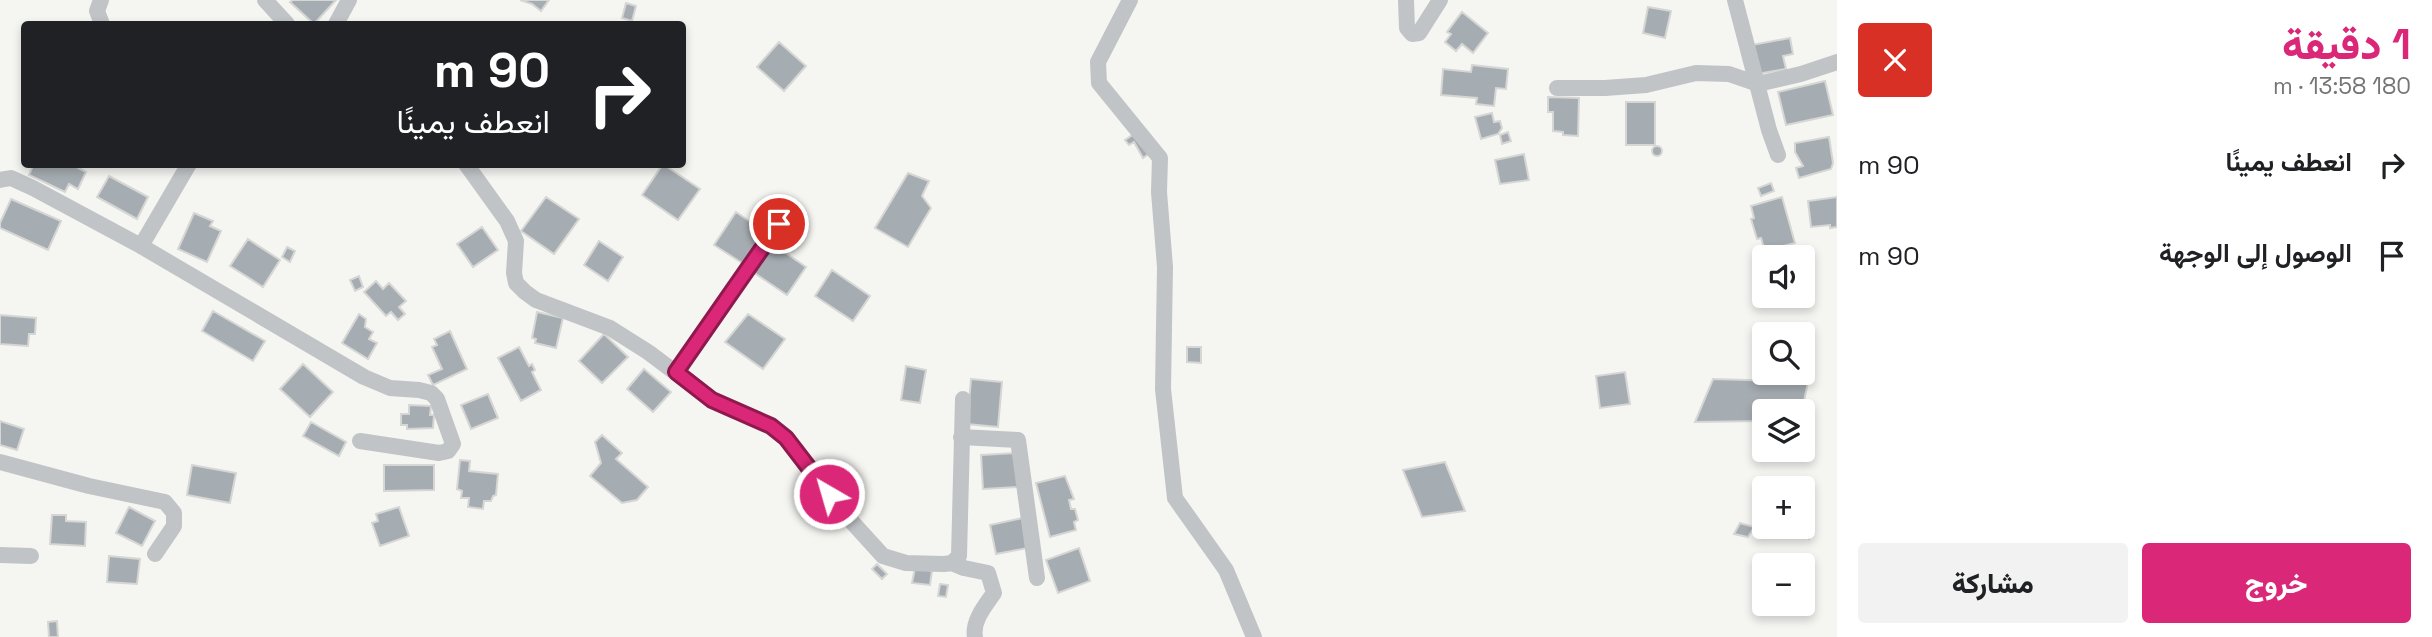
<!DOCTYPE html>
<html lang="ar">
<head>
<meta charset="utf-8">
<style>
  :root { --surface:#fff; --page:#f2f2f2; --text:#202124; --muted:#757577; --accent:#db2777 }
  body { margin:0; font-family:"Space Grotesk",Vazirmatn,sans-serif; background:var(--page); color:var(--text); direction:rtl; height:100vh; display:flex; flex-direction:column; font-size:26px; white-space:nowrap }
  * { box-sizing:border-box; margin:0 }
  p { font-size:23px; color:var(--muted) }
  .icon { flex:none; width:38px; height:38px; fill:none; stroke:currentColor; stroke-width:2; stroke-linecap:round; stroke-linejoin:round }
  .map { position:relative; flex:1; overflow:hidden; direction:ltr }
  .side { display:flex; flex-direction:column; background:var(--surface); width:595px }
  .side>* { flex:none }
  .hud { position:absolute; left:21px; top:21px; width:665px; height:147px; border-radius:7px; box-shadow:0 4px 10px #0003; direction:rtl; background:#202124; color:#fff; overflow:hidden }
  .buttons { position:absolute; left:1752px; top:245px; display:grid; gap:14px }
  .buttons a { display:grid; place-items:center; width:63px; height:63px; border-radius:7px; background:var(--surface); box-shadow:0 4px 10px #0003; font-size:35px }
  .pin { position:absolute; display:grid; place-items:center; width:60px; height:60px; color:#fff; margin:-30px; border:4px solid #fff; border-radius:50%; box-shadow:0 2px 7px #0007 }
  .me { position:absolute; width:77px; margin:-38px; rotate:322deg; stroke-linejoin:round; filter:drop-shadow(0 0 5px #0008) }
  .turn { display:flex; align-items:center; gap:24px; height:147px; padding:0 21px; font-size:32px }
  .turn .icon { width:91px; height:91px; stroke-width:2.5 }
  .turn b { display:block; font-size:49px; line-height:60px }
  .round { display:grid; place-items:center; flex:none; width:74px; height:74px; border-radius:7px; background:var(--page) }
  .headline { display:flex; align-items:center; justify-content:space-between; height:119px; padding:0 21px }
  h1 { font-size:42px; font-weight:800; line-height:52px; color:var(--accent) }
  .button { display:flex; gap:14px; margin-top:auto; padding:14px 21px }
  .button a { flex:1; height:80px; border-radius:7px; background:var(--accent); color:#fff; font-size:28px; font-weight:800; line-height:80px; text-align:center }
  .button a+a { background:var(--page); color:var(--text) }
  ul { padding:0; list-style:none }
  li { display:flex; align-items:center; gap:21px; height:91px; padding:0 21px }
  li div { flex:1 }
  li b { display:block; font-size:26px }
  li em { font-style:normal }
  main { display:flex; flex:1; min-height:0 }
  .map>svg:first-child { display:block }
  .building { fill:#a6adb2; stroke:#d6d6d4; stroke-width:2 }
  .lines { fill:none; stroke-linecap:round; stroke-linejoin:round }
  .street { stroke:#c0c4c7; stroke-width:16 }
  .route-casing { stroke:#8e194d; stroke-width:18 }
  .route { stroke:#db2777; stroke-width:12 }
</style>
</head>
<body>
<main>
<section class="side">
<div class="headline"><div><h1>1 دقيقة</h1><p>180 m · 13:58</p></div><a class="round" style="background:#d93025;color:#fff"><svg class="icon" aria-label="close" viewBox="0 0 24 24"><path d="M6 6l12 12M18 6L6 18"/></svg></a></div>
<ul>
<li><svg class="icon" aria-label="right" viewBox="0 0 24 24"><path d="M7 20v-9h11M14 6l5 5-5 5"/></svg><div><b>انعطف يمينًا</b></div><em>90 m</em></li>
<li><svg class="icon" aria-label="arrive" viewBox="0 0 24 24"><path d="M6 21V4h12l-3 4 3 4H6"/></svg><div><b>الوصول إلى الوجهة</b></div><em>90 m</em></li>
</ul>
<div class="button"><a>خروج</a><a>مشاركة</a></div>
</section>
<div class="map">
<svg width="1837" height="637" viewBox="0 0 1837 637">
  <rect width="100%" height="100%" fill="#f5f5f2"/>
  <!-- building -->
  <path class="building" d="M 293,0 L 336,0 L 314,24 L 290,2 Z
    M 520,0 L 549,0 L 541,11 L 532,4 Z
    M 626,3 L 636,6 L 632,21 L 622,18 Z
    M 1648,7 L 1671,11 L 1665,38 L 1643,33 Z
    M 1462,12 L 1488,33 L 1473,53 L 1462,44 L 1456,51 L 1445,42 L 1451,34 L 1447,32 Z
    M 1790,38 L 1793,54 L 1783,56 L 1786,69 L 1757,74 L 1752,45 Z
    M 779,42 L 806,66 L 784,91 L 757,67 Z
    M 1472,65 L 1508,69 L 1506,89 L 1496,88 L 1494,106 L 1476,104 L 1477,98 L 1441,95 L 1443,69 L 1471,72 Z
    M 1825,81 L 1833,115 L 1786,125 L 1778,92 Z
    M 1548,97 L 1579,98 L 1578,136 L 1563,135 L 1563,132 L 1553,131 L 1553,112 L 1548,112 Z
    M 1626,102 L 1655,102 L 1655,145 L 1626,145 Z
    M 1492,113 L 1494,122 L 1500,121 L 1502,128 L 1498,134 L 1481,139 L 1475,117 Z
    M 1137,132 L 1150,153 L 1143,158 L 1134,142 L 1129,145 L 1125,140 Z
    M 1508,132 L 1511,141 L 1502,144 L 1500,135 Z
    M 1829,137 L 1833,163 L 1831,169 L 1799,178 L 1796,168 L 1803,166 L 1795,152 L 1795,143 Z
    M1652 151a5 5 0 1 1 10 0a5 5 0 1 1-10 0Z
    M 1524,154 L 1529,180 L 1500,184 L 1495,160 Z
    M 25,164 L 71,164 L 86,172 L 78,189 L 69,184 L 65,192 L 29,175 L 32,168 Z
    M 663,164 L 700,189 L 678,220 L 642,195 Z
    M 908,173 L 929,181 L 922,196 L 931,208 L 908,247 L 875,228 Z
    M 109,176 L 148,197 L 137,219 L 97,197 Z
    M 1771,183 L 1774,191 L 1761,196 L 1758,188 Z
    M 546,197 L 579,219 L 554,254 L 521,231 Z
    M 1782,197 L 1795,243 L 1765,251 L 1761,238 L 1757,239 L 1751,219 L 1754,218 L 1751,206 Z
    M 1837,197 L 1837,227 L 1830,228 L 1830,225 L 1811,227 L 1808,201 Z
    M 11,199 L 61,221 L 48,250 L 0,228 L 0,223 Z
    M 736,212 L 764,231 L 742,263 L 714,245 Z
    M 194,213 L 213,221 L 210,226 L 221,231 L 207,262 L 178,249 Z
    M 482,227 L 498,250 L 473,267 L 457,244 Z
    M 248,239 L 280,260 L 263,287 L 230,266 Z
    M 599,241 L 623,257 L 608,281 L 584,265 Z
    M 773,244 L 806,267 L 787,295 L 753,272 Z
    M 287,247 L 295,251 L 290,262 L 282,257 Z
    M 832,270 L 870,296 L 853,321 L 815,296 Z
    M 359,276 L 363,287 L 355,291 L 350,280 Z
    M 376,281 L 383,289 L 389,283 L 406,301 L 399,307 L 405,314 L 398,320 L 391,312 L 386,316 L 364,292 Z
    M 213,311 L 265,341 L 253,361 L 202,331 Z
    M 537,312 L 563,318 L 556,348 L 535,343 L 536,339 L 532,338 Z
    M 359,314 L 366,319 L 365,327 L 373,332 L 369,339 L 377,343 L 368,359 L 342,343 Z
    M 748,314 L 785,339 L 763,369 L 725,342 Z
    M 0,315 L 36,318 L 35,334 L 29,334 L 28,346 L 0,344 Z
    M 450,331 L 467,369 L 433,385 L 428,375 L 442,369 L 432,347 L 437,345 L 434,339 Z
    M 604,334 L 628,357 L 602,383 L 579,361 Z
    M 519,347 L 529,366 L 532,364 L 535,370 L 532,372 L 541,390 L 521,401 L 498,358 Z
    M 1187,347 L 1201,347 L 1201,363 L 1187,362 Z
    M 303,364 L 333,392 L 310,417 L 280,389 Z
    M 906,366 L 926,370 L 920,403 L 901,400 Z
    M 644,369 L 671,392 L 653,412 L 627,389 Z
    M 1625,372 L 1630,404 L 1600,408 L 1596,376 Z
    M 971,379 L 1002,382 L 998,427 L 967,424 Z
    M 1713,379 L 1808,382 L 1802,411 L 1764,411 L 1764,421 L 1695,422 Z
    M 488,394 L 498,418 L 471,429 L 461,405 Z
    M 409,405 L 431,406 L 430,415 L 434,415 L 433,428 L 407,429 L 407,425 L 401,425 L 401,414 L 409,414 Z
    M 0,421 L 24,429 L 17,450 L 0,445 Z
    M 311,422 L 346,442 L 339,456 L 303,436 Z
    M 602,435 L 622,453 L 616,459 L 648,487 L 637,500 L 622,503 L 590,476 L 601,463 L 595,442 Z
    M 1016,453 L 1018,487 L 983,489 L 981,455 Z
    M 460,460 L 470,461 L 469,471 L 498,474 L 496,495 L 493,496 L 491,501 L 484,501 L 483,509 L 468,507 L 469,498 L 461,498 L 462,491 L 457,489 Z
    M 1445,462 L 1465,511 L 1422,517 L 1403,470 Z
    M 192,465 L 236,473 L 230,503 L 187,495 Z
    M 384,465 L 434,465 L 434,490 L 384,491 Z
    M 1065,476 L 1074,499 L 1069,500 L 1071,509 L 1075,509 L 1078,520 L 1074,522 L 1076,530 L 1050,537 L 1036,483 Z
    M 129,507 L 155,521 L 142,546 L 116,533 Z
    M 399,507 L 409,536 L 380,546 L 372,523 L 378,521 L 376,514 Z
    M 52,515 L 66,515 L 66,521 L 86,522 L 85,546 L 50,544 Z
    M 1027,517 L 1033,547 L 996,554 L 990,525 Z
    M 1740,523 L 1754,527 L 1748,537 L 1734,534 Z
    M 1802,526 L 1811,530 L 1809,539 L 1792,528 Z
    M 1079,548 L 1090,581 L 1058,593 L 1046,560 Z
    M 109,556 L 140,559 L 137,584 L 107,582 Z
    M 877,564 L 887,574 L 882,579 L 872,569 Z
    M 915,568 L 932,571 L 930,585 L 912,583 Z
    M 940,584 L 948,585 L 946,597 L 938,596 Z
    M 57,621 L 58,637 L 49,637 L 48,622 Z"/>
  <g class="lines">
    <!-- street -->
    <path class="street" d="M 101,0 L 97,11 L 102,24
      M 265,0 L 287,24
      M 1130,0 L 1098,62 L 1099,83 L 1160,158 L 1159,192 L 1165,267 L 1163,389 L 1175,498 L 1226,570 L 1254,637
      M 1406,0 L 1407,28 L 1412,34 L 1419,33 L 1421,30 L 1440,0
      M 1735,0 L 1769,130 L 1778,155
      M 336,24 L 349,0
      M 1557,88 L 1605,88 L 1646,85 L 1696,73 L 1729,74 L 1758,84 L 1801,74 L 1837,62
      M 466,164 L 507,221 L 516,241 L 514,273 L 516,283 L 525,292 L 536,300 L 610,328 L 648,352 L 712,400 L 771,426 L 786,438 L 843,512 L 883,556 L 906,563 L 944,564 L 952,563 L 959,556 L 963,399
      M 0,180 L 11,178 L 33,188 L 141,246 L 364,377 L 390,388 L 419,390 L 431,393 L 437,399 L 453,444 L 448,451 L 439,453 L 360,441
      M 141,246 L 189,164
      M 676,372 L 779,224
      M 961,437 L 1018,440 L 1037,578
      M 0,462 L 89,486 L 165,502 L 174,513 L 174,526 L 155,554
      M 0,555 L 31,556
      M 952,563 L 964,568 L 988,573 L 994,593 C 985,606 972,621 975,637"/>
  </g>
  <g class="lines">
    <!-- route casing -->
    <g class="route-casing">
      <path id="route" d="M 779,224 L 676,372 L 712,400 L 771,426 L 786,438 L 829,494"/>
    </g>
    <!-- route -->
    <use href="#route" class="route"/>
  </g>
</svg>
<div class="buttons">
<a><svg class="icon" aria-label="sound" viewBox="0 0 24 24"><path d="M4 9h4l5-4v14l-5-4H4zM17 9q2 3 0 6"/></svg></a>
<a><svg class="icon" aria-label="search" viewBox="0 0 24 24"><circle cx="10" cy="10" r="6"/><path d="M15 15l6 6"/></svg></a>
<a><svg class="icon" aria-label="layers" viewBox="0 0 24 24"><path d="M12 4l9 5-9 5-9-5zM3 14l9 5 9-5"/></svg></a>
<a>+</a>
<a>−</a>
</div>
<div class="pin" style="left:779px;top:224px;background:#d93025"><svg class="icon" aria-label="arrive" viewBox="0 0 24 24"><path d="M6 21V4h12l-3 4 3 4H6"/></svg></div>
<svg class="me" style="left:829px;top:494px" viewBox="-20 -20 40 40"><circle r="17" fill="#db2777" stroke="#fff" stroke-width="3"/><path d="M0-11L8 9 0 5-8 9z" fill="#fff"/></svg>
<div class="hud">
<div class="turn"><svg class="icon" aria-label="right" viewBox="0 0 24 24"><path d="M7 20v-9h11M14 6l5 5-5 5"/></svg><div><b>90 m</b>انعطف يمينًا</div></div>
</div>
</div>
</main>
</body>
</html>
